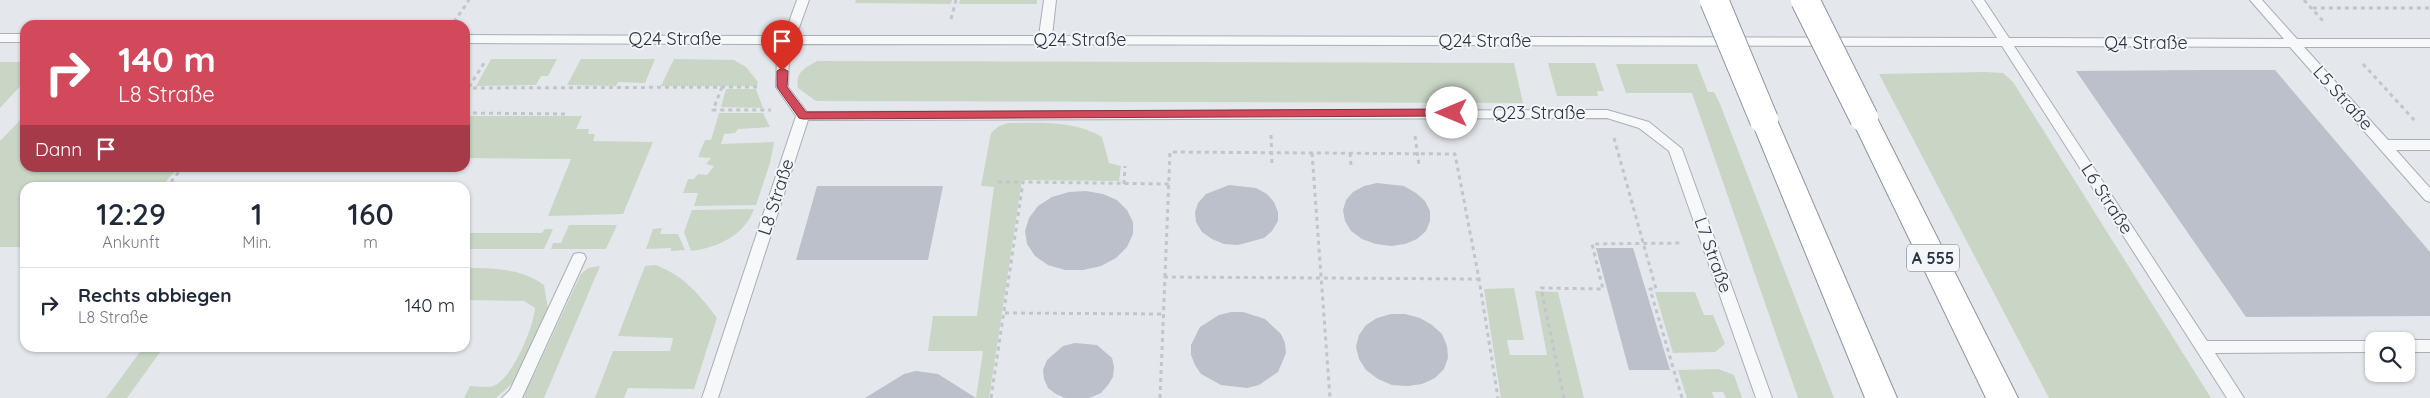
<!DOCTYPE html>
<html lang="de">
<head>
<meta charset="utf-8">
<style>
  :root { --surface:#fff; --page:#f6f6f7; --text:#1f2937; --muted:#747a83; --line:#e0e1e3 }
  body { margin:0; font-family:Quicksand,sans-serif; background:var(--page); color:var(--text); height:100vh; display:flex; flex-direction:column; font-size:19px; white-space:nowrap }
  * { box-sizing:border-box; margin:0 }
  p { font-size:16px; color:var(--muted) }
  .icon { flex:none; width:28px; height:28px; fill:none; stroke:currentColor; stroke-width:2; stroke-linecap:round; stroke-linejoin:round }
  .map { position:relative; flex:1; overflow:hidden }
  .side { position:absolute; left:20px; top:182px; width:450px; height:170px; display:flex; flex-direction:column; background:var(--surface); border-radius:15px; box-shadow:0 1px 4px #0004 }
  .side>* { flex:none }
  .top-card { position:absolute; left:20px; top:20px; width:450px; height:152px; border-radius:15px; box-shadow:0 1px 4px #0004; background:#d1495b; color:#fff; overflow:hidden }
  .tools { position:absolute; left:2365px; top:332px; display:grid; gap:10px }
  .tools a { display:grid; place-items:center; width:50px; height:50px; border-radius:10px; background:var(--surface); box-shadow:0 1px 4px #0004; font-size:25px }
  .pin { position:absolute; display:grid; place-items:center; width:42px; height:42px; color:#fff; margin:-51px -21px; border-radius:50% 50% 50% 0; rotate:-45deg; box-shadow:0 0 5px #0007 }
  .pin .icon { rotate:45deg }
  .me { position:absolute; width:55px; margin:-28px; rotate:270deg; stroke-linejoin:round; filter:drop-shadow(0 0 4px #0008) }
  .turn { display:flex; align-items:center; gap:18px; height:105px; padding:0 15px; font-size:22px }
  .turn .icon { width:65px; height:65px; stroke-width:2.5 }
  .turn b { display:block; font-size:35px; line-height:42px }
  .then { display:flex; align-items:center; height:48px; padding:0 15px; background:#0003; gap:10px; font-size:19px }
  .eta { display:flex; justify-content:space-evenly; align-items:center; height:85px; text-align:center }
  .eta b { font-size:30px; font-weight:600; line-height:35px }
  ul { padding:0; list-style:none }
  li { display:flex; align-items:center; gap:15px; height:75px; padding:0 15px; border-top:1px solid var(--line) }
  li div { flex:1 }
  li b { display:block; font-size:19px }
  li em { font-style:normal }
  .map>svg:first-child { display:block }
  .green { fill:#c9d6c5 }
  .building { fill:#bbc0ca }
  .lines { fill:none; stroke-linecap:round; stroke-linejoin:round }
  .service-casing { stroke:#a9aeb7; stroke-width:2 }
  .motorway-casing { stroke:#8b94a3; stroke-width:2 }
  .path { stroke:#c2c5cb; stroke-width:3; stroke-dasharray:4 4; stroke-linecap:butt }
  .service { fill:#f7f8fa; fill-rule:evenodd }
  .motorway { fill:#fff; fill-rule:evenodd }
  .motorway-bridge-casing { stroke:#8b94a3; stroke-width:30; stroke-linecap:butt }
  .motorway-bridge { stroke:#fff; stroke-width:28 }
  .route { fill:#d1495b; stroke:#882f3b }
  .labels { text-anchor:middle; stroke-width:4; stroke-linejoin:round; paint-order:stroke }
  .shield { fill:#f4f6f9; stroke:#676e7b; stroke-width:1 }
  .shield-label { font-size:16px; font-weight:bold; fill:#2b3445 }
  .street-label { font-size:18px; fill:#2b3445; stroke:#f4f6f9 }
</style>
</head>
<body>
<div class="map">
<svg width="2430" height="398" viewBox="0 0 2430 398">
  <rect width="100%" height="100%" fill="#e4e7ec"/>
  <!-- green -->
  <path class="green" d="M 856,0 L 952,0 L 951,4 L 855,3 Z
    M 960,0 L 1037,0 L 1037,4 L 959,4 Z
    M 491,59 L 557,59 L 548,76 L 541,76 L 536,85 L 476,86 Z
    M 581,59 L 655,59 L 645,83 L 618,82 L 616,86 L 567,85 Z
    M 674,59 L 734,60 L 746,67 L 758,82 L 757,86 L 661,86 Z
    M 817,61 L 1514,63 L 1523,103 L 816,101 L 798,88 C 795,73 804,68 817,61 Z
    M 0,62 L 25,62 L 25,81 L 0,108 Z
    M 1548,63 L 1595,63 L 1604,91 L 1597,91 L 1598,96 L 1557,96 Z
    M 1616,64 L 1697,64 L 1708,92 L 1714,92 L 1720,104 L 1834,398 L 1798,398 L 1692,93 L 1626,93 Z
    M 1985,72 L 2003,73 L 2013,82 L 2211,398 L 2049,398 L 1879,74 Z
    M 726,89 L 756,89 L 763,108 L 721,107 Z
    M 719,113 L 763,113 L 770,127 L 738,129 L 735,133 L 724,134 L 721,144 L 774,142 L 770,163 L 756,205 L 694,206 L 698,193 L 683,193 L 688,179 L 694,179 L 698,174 L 707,175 L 714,166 L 706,164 L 711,158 L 698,157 L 705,140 L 711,140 Z
    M 25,115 L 25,168 L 178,168 L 161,187 L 25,188 L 25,247 L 0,247 L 0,141 Z
    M 465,116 L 582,116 L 576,129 L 589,129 L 588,134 L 595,134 L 593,141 L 653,142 L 623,214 L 548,216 L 571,159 L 465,158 Z
    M 1008,123 C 1041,123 1073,120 1102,137 L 1109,163 L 1121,166 L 1119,181 L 1022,180 L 989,398 L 976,398 L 983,351 L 928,351 L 933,316 L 977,316 L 994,187 L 981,186 L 991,133 L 999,126 Z
    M 754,209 C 745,235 717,248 691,251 L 684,232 L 692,210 Z
    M 569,225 L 617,225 L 606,249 L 551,249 L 553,243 L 561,243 Z
    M 662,228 L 660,234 L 678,234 L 685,250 L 671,251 L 671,248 L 646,249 L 653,229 Z
    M 545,229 L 553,229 L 544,249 L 465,249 L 465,233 L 542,233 Z
    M 656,265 C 684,276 699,294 717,318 L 694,389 L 628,388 L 624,398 L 595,398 L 613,351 L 670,351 L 673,338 L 618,336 L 645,266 Z
    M 600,266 L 544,398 L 523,398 L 581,274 L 588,268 Z
    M 465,268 C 492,268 522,268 544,285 L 548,309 L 515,381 L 496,398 L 464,398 L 470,386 C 477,386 487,388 493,386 C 512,380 534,326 535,308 L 524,301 L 465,300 Z
    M 1514,288 L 1524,340 L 1507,340 L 1510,355 L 1547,355 L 1535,291 L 1558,292 L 1584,398 L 1501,398 L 1484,289 Z
    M 1655,292 L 1695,292 L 1704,315 L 1713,315 L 1725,344 L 1715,352 L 1673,353 Z
    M 143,348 L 163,348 L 127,398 L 106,398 Z
    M 1718,369 L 1734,375 L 1742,398 L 1726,398 L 1723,392 L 1712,392 L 1714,398 L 1687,398 L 1678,370 Z"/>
  <!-- building -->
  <path class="building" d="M 2203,70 L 2275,70 L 2430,252 L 2430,316 L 2246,317 L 2076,71 Z
    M 1377,183 L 1404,186 L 1416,193 L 1425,201 L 1430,211 L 1430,221 L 1426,231 L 1417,239 L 1405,244 L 1391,246 L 1376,244 L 1362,239 L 1351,231 L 1345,221 L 1343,210 L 1346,200 L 1353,192 L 1364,186 Z
    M 1229,185 L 1256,188 L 1267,194 L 1274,202 L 1278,212 L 1278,221 L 1272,231 L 1264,238 L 1238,245 L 1224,244 L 1212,239 L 1202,232 L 1196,222 L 1195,212 L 1198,203 L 1206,194 Z
    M 817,186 L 943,186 L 928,260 L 796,260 Z
    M 1086,191 L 1103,194 L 1117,200 L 1127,210 L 1133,222 L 1133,234 L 1127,247 L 1116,258 L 1101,266 L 1083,270 L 1065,270 L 1048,265 L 1035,256 L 1027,244 L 1025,231 L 1029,218 L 1038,206 L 1052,197 L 1069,192 Z
    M 1596,248 L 1633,248 L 1670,370 L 1629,370 Z
    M 1231,312 L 1243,312 L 1265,319 L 1281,334 L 1285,343 L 1286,353 L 1278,372 L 1259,385 L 1247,388 L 1221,385 L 1201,374 L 1195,365 L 1191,355 L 1191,345 L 1200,327 L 1219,315 Z
    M 1391,314 L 1405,314 L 1420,318 L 1432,325 L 1442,334 L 1447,346 L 1448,358 L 1444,369 L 1435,378 L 1422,384 L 1408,386 L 1392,385 L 1378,379 L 1366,370 L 1359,359 L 1356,347 L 1359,335 L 1366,325 L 1377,318 Z
    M 1075,343 L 1097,345 L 1112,358 L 1114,367 L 1113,377 L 1108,385 L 1101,393 L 1089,398 L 1065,398 L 1056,394 L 1048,388 L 1044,379 L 1043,370 L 1047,360 L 1063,346 Z
    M 916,371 L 938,374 L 976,398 L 865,398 L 904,374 Z"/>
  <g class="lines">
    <!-- service casing -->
    <g class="service-casing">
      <path id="service" d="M 797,0 L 809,0 L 796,36 L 1039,36 L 1044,0 L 1056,0 L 1052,36 L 1997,38 L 1972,0 L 1984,0 L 2009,38 L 2284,39 L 2250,0 L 2262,0 L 2297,39 L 2430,39 L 2430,47 L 2304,47 L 2388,140 L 2430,140 L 2430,150 L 2396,150 L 2430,188 L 2430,202 L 2425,200 L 2290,47 L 2014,46 L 2207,341 L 2378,341 L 2374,341 L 2374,352 L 2215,353 L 2244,398 L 2227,398 L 2002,46 L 794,44 L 789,56 L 788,87 L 807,112 L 1607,110 L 1649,122 L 1682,149 L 1772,398 L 1756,398 L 1669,151 L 1639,128 L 1607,118 L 808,120 L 718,398 L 702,398 L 796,116 L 776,87 L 777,56 L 781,44 L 465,43 L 465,35 L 784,36 Z
        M 0,34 L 25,34 L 25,42 L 0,42 Z
        M 579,253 L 584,254 L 586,258 L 522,398 L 502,398 L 510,390 L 572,258 L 574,254 Z
        M 2406,340 L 2430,340 L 2430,352 L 2406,352 L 2406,341 L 2402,341 Z"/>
    </g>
    <!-- motorway casing -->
    <g class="motorway-casing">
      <path id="motorway" d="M 1864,109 L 1873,112 L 1877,118 L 2018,398 L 1986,398 L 1851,118 L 1855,112 Z
        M 1764,111 L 1773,114 L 1777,120 L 1897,398 L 1865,398 L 1751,120 L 1755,114 Z"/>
    </g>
    <!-- path -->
    <path class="path" d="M 2304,0 L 2323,21
      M 2313,8 L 2430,8
      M 951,19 L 956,0
      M 454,22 L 469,0
      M 2363,64 L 2416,122
      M 469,87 L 486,60
      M 722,87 L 713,110 L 771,110
      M 465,88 L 759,87
      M 465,113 L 569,114
      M 1271,135 L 1272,165
      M 1415,136 L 1419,165
      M 1614,138 L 1656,289 L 1650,289 L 1682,398
      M 1312,153 L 1330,398
      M 1350,153 L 1351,165
      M 998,182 L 1023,182
      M 1124,184 L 1125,166
      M 166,188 L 182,168
      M 1165,277 L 1170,152 L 1455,154 L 1479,279 L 1498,398
      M 1005,313 L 1163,314
      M 991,398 L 1023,182 L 1169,184
      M 1160,398 L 1165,277 L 1479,279
      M 1564,398 L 1541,288 L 1603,289 L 1592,244 L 1683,243"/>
    <!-- service -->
    <use href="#service" class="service"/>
    <!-- motorway -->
    <use href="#motorway" class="motorway"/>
    <!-- motorway-bridge casing -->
    <g class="motorway-bridge-casing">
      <path id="motorway-bridge" d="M 1714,0 L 1764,120
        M 1805,0 L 1864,118"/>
    </g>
    <!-- motorway-bridge -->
    <use href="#motorway-bridge" class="motorway-bridge"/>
  </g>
  <!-- route -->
  <path class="route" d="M 782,68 L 788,71 L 787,87 L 806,112 L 1452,109 L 1457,113 L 1452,116 L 803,119 L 799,118 L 777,87 L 777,71 Z"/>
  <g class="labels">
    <!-- shield labels -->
    <rect class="shield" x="1907" y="244.5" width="52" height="27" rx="4"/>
    <g class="shield-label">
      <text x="1933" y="264">A 555</text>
    </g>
    <!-- street labels -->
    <g class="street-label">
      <text x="675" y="45">Q24 Straße</text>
      <text x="1080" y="46">Q24 Straße</text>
      <text x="1485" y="47">Q24 Straße</text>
      <text x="2146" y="49">Q4 Straße</text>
      <text transform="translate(2343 98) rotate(48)" y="6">L5 Straße</text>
      <text x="1539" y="119">Q23 Straße</text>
      <text transform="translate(776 197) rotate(-72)" y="6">L8 Straße</text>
      <text transform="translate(2107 199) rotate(57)" y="6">L6 Straße</text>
      <text transform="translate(1713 255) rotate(70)" y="6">L7 Straße</text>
    </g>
  </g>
</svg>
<div class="tools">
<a><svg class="icon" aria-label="search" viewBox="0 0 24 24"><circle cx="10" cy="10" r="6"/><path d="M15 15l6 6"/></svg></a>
</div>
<div class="pin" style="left:782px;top:71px;background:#d93025"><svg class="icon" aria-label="arrive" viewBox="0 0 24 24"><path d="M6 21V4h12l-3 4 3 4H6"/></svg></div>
<svg class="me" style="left:1452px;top:113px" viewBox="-20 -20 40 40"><circle r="19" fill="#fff"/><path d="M0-13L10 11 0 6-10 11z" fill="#d1495b"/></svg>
<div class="top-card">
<div class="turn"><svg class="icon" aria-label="right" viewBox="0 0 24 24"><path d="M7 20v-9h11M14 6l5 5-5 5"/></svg><div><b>140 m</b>L8 Straße</div></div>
<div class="then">Dann<svg class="icon" aria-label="arrive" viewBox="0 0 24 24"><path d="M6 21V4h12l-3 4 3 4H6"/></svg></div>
</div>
<section class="side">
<div class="eta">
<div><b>12:29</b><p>Ankunft</p></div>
<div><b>1</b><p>Min.</p></div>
<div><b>160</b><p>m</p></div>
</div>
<ul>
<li><svg class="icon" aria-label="right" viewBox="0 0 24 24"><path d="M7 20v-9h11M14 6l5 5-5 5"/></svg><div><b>Rechts abbiegen</b><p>L8 Straße</p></div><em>140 m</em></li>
</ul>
</section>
</div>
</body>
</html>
